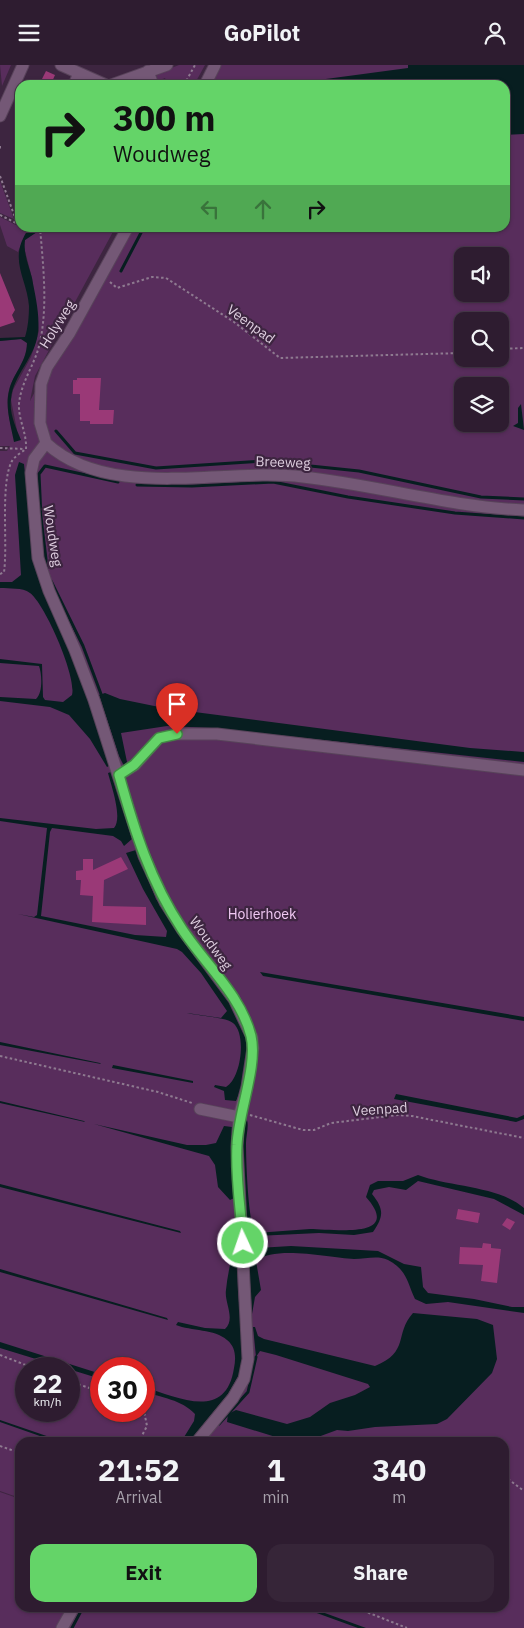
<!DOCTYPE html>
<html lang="en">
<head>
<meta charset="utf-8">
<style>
  :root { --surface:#2e1c30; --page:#362538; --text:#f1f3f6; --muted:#a7a1ab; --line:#493a4c; --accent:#64d468 }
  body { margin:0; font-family:"IBM Plex Sans",sans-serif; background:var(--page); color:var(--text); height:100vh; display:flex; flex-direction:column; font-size:19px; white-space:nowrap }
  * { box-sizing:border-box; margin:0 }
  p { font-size:16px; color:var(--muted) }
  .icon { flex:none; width:28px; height:28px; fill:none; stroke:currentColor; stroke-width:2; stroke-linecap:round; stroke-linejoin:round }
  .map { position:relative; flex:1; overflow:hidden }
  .sheet { position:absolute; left:15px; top:1372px; width:494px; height:175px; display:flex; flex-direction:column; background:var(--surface); border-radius:15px; box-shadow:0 1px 4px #0004,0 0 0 1px var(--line) }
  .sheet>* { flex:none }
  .hud { position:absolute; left:15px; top:15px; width:495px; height:152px; border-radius:15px; box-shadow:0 1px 4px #0004,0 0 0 1px var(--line); background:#64d468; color:#111; overflow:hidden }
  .fabs { position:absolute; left:454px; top:182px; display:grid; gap:10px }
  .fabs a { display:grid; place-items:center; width:55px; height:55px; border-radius:10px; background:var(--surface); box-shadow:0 1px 4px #0004,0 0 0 1px var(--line); font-size:25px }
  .speed { position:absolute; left:15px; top:1292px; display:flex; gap:10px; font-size:25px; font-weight:700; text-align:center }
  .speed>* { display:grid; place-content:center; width:65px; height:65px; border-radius:50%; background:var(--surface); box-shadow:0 1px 4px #0004,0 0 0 1px var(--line); line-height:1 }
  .speed small { font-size:12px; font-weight:400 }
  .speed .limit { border:8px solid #d22; background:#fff; color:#111 }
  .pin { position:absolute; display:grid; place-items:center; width:42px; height:42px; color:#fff; margin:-51px -21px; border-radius:50% 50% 50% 0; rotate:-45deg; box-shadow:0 0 5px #0007 }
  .pin .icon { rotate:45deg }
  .me { position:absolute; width:55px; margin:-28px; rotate:357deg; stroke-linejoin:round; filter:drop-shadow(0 0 4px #0008) }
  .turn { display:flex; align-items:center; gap:18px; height:105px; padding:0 15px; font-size:22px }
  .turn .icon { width:65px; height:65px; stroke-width:2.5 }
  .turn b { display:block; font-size:35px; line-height:42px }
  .lanes { display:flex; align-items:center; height:48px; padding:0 15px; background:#0003; justify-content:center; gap:25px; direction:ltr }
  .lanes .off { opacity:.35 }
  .eta { display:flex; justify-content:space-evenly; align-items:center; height:85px; text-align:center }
  .eta b { font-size:30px; font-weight:700; line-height:35px }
  .button { display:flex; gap:10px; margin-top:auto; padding:10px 15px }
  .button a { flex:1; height:58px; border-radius:15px; background:var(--accent); color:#111; font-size:20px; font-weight:700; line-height:58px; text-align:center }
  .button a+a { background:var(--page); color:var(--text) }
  header { display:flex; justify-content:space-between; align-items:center; height:65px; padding:0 15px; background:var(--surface); font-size:22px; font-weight:700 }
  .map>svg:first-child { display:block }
  .green { fill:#582d5c; fill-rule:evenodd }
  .water { fill:#071e20 }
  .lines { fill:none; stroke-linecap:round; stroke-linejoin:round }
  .stream { stroke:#071e20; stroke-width:3 }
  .building { fill:#9a3977 }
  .minor-casing { stroke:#58435a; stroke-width:13 }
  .path { stroke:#8e7a90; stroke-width:2; stroke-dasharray:2.5 2.5; stroke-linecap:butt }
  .minor { stroke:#745876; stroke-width:11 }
  .route-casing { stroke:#418a44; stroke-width:12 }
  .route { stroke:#64d468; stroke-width:9 }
  .labels { text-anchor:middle; stroke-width:4.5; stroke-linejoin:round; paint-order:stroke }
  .street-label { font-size:14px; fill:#decedf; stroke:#3d2540 }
  .park-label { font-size:14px; fill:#f1c9f4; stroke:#3d2540 }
</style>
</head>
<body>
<header><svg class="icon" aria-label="menu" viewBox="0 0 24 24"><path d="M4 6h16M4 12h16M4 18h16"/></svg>GoPilot<svg class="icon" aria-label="person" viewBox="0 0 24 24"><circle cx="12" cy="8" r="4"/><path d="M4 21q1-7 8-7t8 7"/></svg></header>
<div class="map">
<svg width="524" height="1563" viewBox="0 0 524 1563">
  <rect width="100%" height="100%" fill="#3d2540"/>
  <!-- green -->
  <path class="green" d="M 0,0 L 11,0 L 2,21 Z
    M 179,0 L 205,0 L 194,20 L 168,20 L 165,13 L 158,16 L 156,9 Z
    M 209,0 L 524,0 L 524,1563 L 65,1563 L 79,1542 L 504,1542 L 504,1378 L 20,1378 L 20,1433 L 0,1426 L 0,386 L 7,386 L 10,381 L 0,381 L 0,276 L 21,274 L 27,278 C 26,299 14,307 9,325 C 6,337 8,349 11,361 L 17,365 L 11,335 L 13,325 L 31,292 L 39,266 L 32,213 L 24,182 L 25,175 L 39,165 L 40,163 L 115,163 L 35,311 L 30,336 L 122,163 L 505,162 L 505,20 L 198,20 ZM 462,191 L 500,191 L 500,229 L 462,229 ZM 462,256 L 500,256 L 500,294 L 462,294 ZM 462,321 L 500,321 L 500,359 L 462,359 ZM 26,1304 L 69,1304 L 69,1346 L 26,1346 ZM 101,1304 L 144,1304 L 144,1346 L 101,1346 Z
    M 0,116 L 14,154 L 0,148 Z
    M 0,152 L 20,162 L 38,163 L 26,168 L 18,187 L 7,181 L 0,160 Z
    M 0,1427 L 20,1434 L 20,1542 L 70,1543 L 57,1563 L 0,1563 Z"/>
  <!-- water -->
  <path class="water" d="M 408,0 L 524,0 L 524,69 L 505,70 L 505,20 L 281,20 L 408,3 Z
    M 40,163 L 40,165 L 25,175 C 23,188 29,201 32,213 C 35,230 40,249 38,267 C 36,292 13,310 11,334 C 9,348 16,363 21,375 L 14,377 C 11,361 5,342 9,326 C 13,308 27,297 27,278 L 21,274 L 0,276 L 0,273 L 25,272 C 28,263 29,251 29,241 C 27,214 9,196 26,168 Z
    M 521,339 L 524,365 L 513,361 L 518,358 L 518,343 Z
    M 19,397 L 24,399 L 25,409 L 32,481 L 111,699 L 109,701 L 107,702 L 90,674 L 69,650 L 50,642 L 0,636 L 0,632 L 36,634 C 43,628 42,609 39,601 L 0,598 L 0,594 L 42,599 L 43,632 L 45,635 L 63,637 L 72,630 C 77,612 45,539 30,528 C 22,522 10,524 0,523 L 0,517 L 12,517 L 21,510 L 15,410 Z
    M 105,628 L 120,634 L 164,643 L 470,683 L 524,687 L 524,697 L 212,663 L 167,661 L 121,668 L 127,697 L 124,701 L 119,691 L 99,630 Z
    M 111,707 L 114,710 L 132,774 L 124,781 L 121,776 L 113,771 L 52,763 L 50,767 L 41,851 L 135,870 L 166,872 L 167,866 L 143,824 L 126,788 L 136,785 L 156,834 L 230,938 L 246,971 L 247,984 L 241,1025 L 236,1036 L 225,1035 L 224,1026 L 214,1022 L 215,1020 L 226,1022 C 241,1014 247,969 233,958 C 226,952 198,951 187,948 L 221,953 L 227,946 L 201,908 L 182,887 L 177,884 L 18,849 L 34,852 L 37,850 L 47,763 L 0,756 L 0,753 L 96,764 L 114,763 C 123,753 111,720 108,708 Z
    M 260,907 L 524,952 L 524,956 L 263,911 Z
    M 0,977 L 100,998 L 101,999 L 0,980 Z
    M 113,1000 L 193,1016 L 193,1018 L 112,1003 Z
    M 396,1029 L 517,1053 L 524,1050 L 524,1054 L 516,1057 L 394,1034 Z
    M 0,1036 L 84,1056 L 85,1057 L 0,1038 Z
    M 247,1055 C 249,1061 246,1071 246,1078 C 246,1092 248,1161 256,1168 C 274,1167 292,1165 310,1164 C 332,1164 404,1175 366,1132 L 370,1120 L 378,1116 L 403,1116 L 418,1110 C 450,1122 499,1121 524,1143 L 524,1150 L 494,1134 L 418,1116 L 406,1125 L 389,1122 L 374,1125 L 372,1129 C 384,1144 384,1151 373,1167 L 354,1170 L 319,1168 L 256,1171 L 248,1164 C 246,1141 236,1072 247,1055 Z
    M 94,1059 L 187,1080 L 206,1080 L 216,1078 L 224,1061 L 232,1062 L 236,1132 L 230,1135 L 218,1122 L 215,1100 L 209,1091 Z
    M 0,1119 L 180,1166 L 181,1168 L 0,1122 Z
    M 291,1181 L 378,1186 L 404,1199 L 421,1202 L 423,1222 L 428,1228 L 474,1234 L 512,1242 L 524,1242 L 524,1248 L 448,1237 L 426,1239 L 415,1234 C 407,1217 407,1205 388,1195 C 377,1190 366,1194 354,1194 C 330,1193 275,1180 256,1196 L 261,1225 L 255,1232 L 252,1249 L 249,1201 L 250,1187 L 258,1183 Z
    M 237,1185 L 238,1228 L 244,1286 L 240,1308 L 228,1329 L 189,1377 L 181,1377 L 194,1356 L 195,1349 C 182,1335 161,1332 144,1327 L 144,1322 C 177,1332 226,1357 234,1303 C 236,1293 236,1282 227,1275 C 215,1264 191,1266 176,1260 L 178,1257 L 205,1263 L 225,1264 C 236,1254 224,1237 226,1225 C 227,1213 230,1201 232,1189 Z
    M 0,1204 L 167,1253 L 168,1255 L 0,1207 Z
    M 413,1248 L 477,1254 L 493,1260 L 497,1294 L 492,1308 L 447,1354 L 437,1359 L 375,1362 L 348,1366 L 337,1365 L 318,1372 L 312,1378 L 292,1377 L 227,1357 L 228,1349 L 236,1345 L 287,1359 L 310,1352 L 330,1338 L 355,1330 L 370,1322 L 368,1319 L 276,1290 L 260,1286 L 256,1292 L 253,1262 L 255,1262 L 258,1271 L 264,1274 L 375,1301 C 410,1287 394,1269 413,1248 Z
    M 0,1277 L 101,1309 L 101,1314 L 0,1283 Z
    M 0,1355 L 64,1377 L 57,1377 L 0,1357 Z
    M 303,1543 L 311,1543 L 366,1563 L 358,1563 Z"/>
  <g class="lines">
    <!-- stream -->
    <path class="stream" d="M 121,206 L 144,162
      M 56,366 L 75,388 L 156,403 L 262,396 L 359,406 L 481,432 L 524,434
      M 137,420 L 192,421 L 273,417 L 348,432 L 455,448 L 524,453
      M 47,503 L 41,452 L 39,409 L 45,401 L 118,417
      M 51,516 L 83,581 L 101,629
      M 219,1359 L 248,1327 L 256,1292
      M 72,1563 L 82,1544"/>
  </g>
  <!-- building -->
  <path class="building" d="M 46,6 L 55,10 L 51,19 L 42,14 Z
    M 0,208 L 15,245 L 12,250 L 15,257 L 0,262 Z
    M 77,313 L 101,313 L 99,345 L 114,345 L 113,359 L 90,359 L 90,356 L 80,356 L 80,329 L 73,329 L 73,315 L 77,315 Z
    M 121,792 L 128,804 L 104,815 L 103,841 L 146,842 L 146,860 L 92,857 L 93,831 L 80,830 L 81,815 L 76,815 L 76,806 L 83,805 L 83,794 L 93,794 L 93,805 Z
    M 458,1144 L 480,1148 L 478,1158 L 456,1154 Z
    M 507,1153 L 515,1157 L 510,1165 L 502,1160 Z
    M 483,1178 L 491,1179 L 491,1183 L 501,1184 L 497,1218 L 481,1216 L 483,1200 L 459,1199 L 460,1182 L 482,1183 Z"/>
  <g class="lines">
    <!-- minor casing -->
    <g class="minor-casing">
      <path id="minor" d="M 61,0 L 106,20
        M 148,6 L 153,20
        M 74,20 L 79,8
        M 111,20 L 167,0
        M 205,20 L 215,0
        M 0,51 L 23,0
        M 46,378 L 34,394 L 31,408 L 38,493 L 49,526 L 75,585 L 94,635 L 144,791 L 165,837 L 182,864 L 234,934 L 252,972 L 253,983 L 247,1022 L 239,1052 L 237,1081 L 248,1294 L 244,1314 L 233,1333 L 196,1378
        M 46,378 C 110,437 224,402 303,412 C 377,420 449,442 524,445
        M 46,378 L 40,358 L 41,319 L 47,302 L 69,269 L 128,162
        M 119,710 L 135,700 L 159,673 L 177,669 L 217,669 L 524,705
        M 200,1044 L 239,1052
        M 62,1563 L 74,1542"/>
    </g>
    <!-- path -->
    <path class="path" d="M 184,20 L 195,0
      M 0,81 L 0,85
      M 0,111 L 17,158
      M 0,150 L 20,160
      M 110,217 L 117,223 L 152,212 L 166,213 L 234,257 L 280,293 L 462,288
      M 500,284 L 524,283
      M 0,383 L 25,384
      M 26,384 C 27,368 18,354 19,339 C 21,316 36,298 40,277 C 48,240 43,200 40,162
      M 0,509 L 4,507 C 8,479 0,418 12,396 C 15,391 22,387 26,384
      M 0,991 L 158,1027 L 192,1038
      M 250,1050 L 303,1065 L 314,1065 L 331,1058 L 398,1050 L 412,1051 L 524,1073
      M 0,1290 L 36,1304
      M 69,1316 L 101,1327
      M 138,1378 L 147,1361 L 144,1346
      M 0,1381 L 20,1388
      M 504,1411 L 524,1426
      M 354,1542 L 407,1563"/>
    <!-- minor -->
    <use href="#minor" class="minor"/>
  </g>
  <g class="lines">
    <!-- route casing -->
    <g class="route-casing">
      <path id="route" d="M 177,669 L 159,673 L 134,700 L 119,710 C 134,764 150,816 182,864 C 204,898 241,930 251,971 C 258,1001 238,1048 237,1080 C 235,1112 241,1146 243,1178"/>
    </g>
    <!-- route -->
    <use href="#route" class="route"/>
  </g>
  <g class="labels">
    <!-- street labels -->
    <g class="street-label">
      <text transform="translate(57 259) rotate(-58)" y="5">Holyweg</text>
      <text transform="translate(251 259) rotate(36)" y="5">Veenpad</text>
      <text transform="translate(283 397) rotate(2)" y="5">Breeweg</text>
      <text transform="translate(53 471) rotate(81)" y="5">Woudweg</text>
      <text transform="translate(211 878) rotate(54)" y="5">Woudweg</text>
      <text transform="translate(380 1044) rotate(-4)" y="5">Veenpad</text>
    </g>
    <!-- park labels -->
    <g class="park-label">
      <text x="262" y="854">Holierhoek</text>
    </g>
  </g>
</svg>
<div class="fabs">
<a><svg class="icon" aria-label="sound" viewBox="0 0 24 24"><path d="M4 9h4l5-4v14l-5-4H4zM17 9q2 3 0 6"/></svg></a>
<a><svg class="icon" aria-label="search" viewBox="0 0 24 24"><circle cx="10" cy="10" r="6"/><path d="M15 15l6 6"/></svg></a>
<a><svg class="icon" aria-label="layers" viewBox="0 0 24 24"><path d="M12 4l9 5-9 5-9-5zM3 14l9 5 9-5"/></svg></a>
</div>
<div class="speed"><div>22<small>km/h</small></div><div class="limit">30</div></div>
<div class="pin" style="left:177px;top:669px;background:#d93025"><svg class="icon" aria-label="arrive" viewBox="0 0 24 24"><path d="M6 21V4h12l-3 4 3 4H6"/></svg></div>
<svg class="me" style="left:243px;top:1178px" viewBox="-20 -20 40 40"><circle r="17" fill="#64d468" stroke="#fff" stroke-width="3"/><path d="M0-11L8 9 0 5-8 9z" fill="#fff"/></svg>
<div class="hud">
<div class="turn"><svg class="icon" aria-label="right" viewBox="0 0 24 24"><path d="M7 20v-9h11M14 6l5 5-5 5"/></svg><div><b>300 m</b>Woudweg</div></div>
<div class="lanes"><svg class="icon off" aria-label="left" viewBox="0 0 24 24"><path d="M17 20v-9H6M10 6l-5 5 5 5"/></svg><svg class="icon off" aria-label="ahead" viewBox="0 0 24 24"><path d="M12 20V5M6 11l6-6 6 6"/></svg><svg class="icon" aria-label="right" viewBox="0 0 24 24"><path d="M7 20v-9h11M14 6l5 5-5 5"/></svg></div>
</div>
<section class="sheet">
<div class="eta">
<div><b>21:52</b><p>Arrival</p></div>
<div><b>1</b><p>min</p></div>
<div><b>340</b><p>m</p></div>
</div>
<div class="button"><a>Exit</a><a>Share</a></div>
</section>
</div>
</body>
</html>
